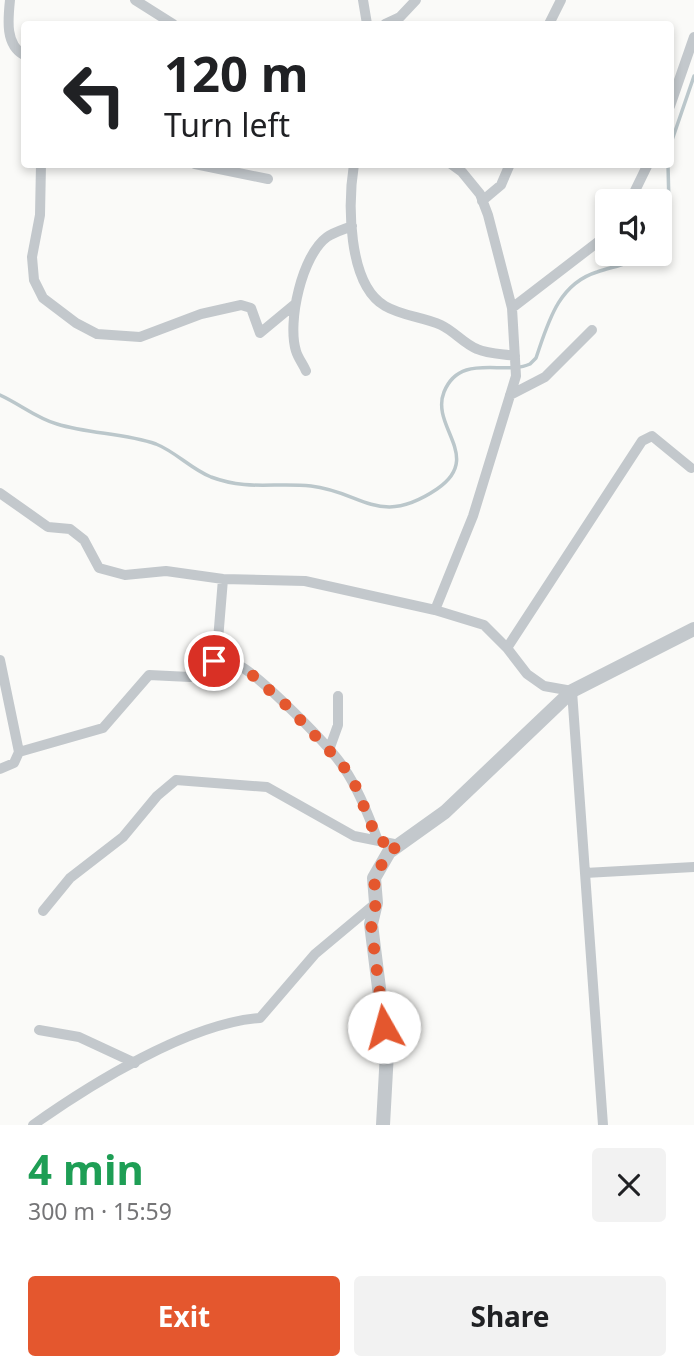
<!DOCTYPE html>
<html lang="en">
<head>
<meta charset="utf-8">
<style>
  :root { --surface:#fff; --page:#f2f2f2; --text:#202124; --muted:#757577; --accent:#e4572e }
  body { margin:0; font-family:"Noto Sans",sans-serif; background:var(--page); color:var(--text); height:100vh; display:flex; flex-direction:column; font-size:26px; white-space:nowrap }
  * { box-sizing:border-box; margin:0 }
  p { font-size:23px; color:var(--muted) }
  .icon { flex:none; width:38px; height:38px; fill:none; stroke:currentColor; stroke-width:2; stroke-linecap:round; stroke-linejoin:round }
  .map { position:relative; height:1125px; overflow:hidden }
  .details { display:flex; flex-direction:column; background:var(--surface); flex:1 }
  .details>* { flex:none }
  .banner { position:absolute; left:21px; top:21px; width:653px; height:147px; border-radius:7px; box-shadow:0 4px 10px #0003; background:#fff; color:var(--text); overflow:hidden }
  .controls { position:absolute; left:595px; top:189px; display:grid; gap:14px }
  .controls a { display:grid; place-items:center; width:77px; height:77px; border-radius:7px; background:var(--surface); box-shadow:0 4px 10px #0003; font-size:35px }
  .pin { position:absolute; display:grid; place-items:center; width:60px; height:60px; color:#fff; margin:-30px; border:4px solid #fff; border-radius:50%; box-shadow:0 2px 7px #0007 }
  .me { position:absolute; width:77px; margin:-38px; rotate:353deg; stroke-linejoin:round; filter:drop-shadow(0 0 5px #0008) }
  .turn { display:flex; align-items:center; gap:24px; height:147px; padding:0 28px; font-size:32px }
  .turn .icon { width:91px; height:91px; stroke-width:2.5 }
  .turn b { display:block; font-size:49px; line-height:60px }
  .round { display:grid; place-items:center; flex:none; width:74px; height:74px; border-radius:7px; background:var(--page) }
  .overview { display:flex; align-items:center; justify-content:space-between; height:119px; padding:0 28px }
  h1 { font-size:42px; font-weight:700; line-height:52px; color:#1e9e55 }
  .button { display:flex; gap:14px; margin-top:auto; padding:14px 28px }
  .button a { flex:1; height:80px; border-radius:7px; background:var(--accent); color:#fff; font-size:28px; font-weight:700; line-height:80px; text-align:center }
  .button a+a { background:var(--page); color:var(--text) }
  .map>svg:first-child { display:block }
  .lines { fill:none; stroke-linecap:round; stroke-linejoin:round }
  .stream { stroke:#bbc7cb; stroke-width:3.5 }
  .minor { stroke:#c3c8cc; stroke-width:10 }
  .tertiary { stroke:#c3c8cc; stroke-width:14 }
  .route { stroke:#e4572e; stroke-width:12; stroke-dasharray:0 21.6 }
</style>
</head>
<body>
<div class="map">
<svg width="694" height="1125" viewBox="0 0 694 1125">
  <rect width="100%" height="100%" fill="#fafaf8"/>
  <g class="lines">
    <!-- stream -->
    <path class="stream" d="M 670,146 L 694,76
      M 660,236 L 669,206 L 668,164
      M 0,395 C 20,404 36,418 57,424 C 89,434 124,433 156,444 C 176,452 191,469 211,477 C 249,491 274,482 311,486 C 363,492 379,528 437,489 C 484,457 430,427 444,392 C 460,352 504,376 530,364 L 536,358 C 548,323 558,284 597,272 C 614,266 629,265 643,254"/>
    <!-- minor -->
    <path class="minor" d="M 10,0 C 8,19 5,45 24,55
      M 135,0 L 173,24
      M 363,0 L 367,24
      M 385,24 L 400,17 L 416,0
      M 549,24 L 561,0
      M 670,106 L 694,37
      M 41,164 L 40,215 L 32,257 L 34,280 L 43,298 L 76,323 L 97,334 L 140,337 L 201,314 L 241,305 L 251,308 L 260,333 L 295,304
      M 195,164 L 268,179
      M 354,164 C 348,202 347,284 385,306 C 402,316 423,317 441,325 C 454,331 464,344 477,349 C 488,354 503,354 515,356
      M 482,201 L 501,185 L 510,164
      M 630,201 L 648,164
      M 512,308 L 607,235
      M 306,371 C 303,364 298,358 296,351 C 287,322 302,255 327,237 C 334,232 345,229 352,226
      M 510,395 L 545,377 L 592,330
      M 0,493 L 48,527 L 70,529 L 84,540 L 99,568 L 125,575 L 166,571 L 223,579 L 305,581 L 435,610 L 484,625 L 507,648 L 527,674 L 544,686 L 572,691 L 603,1125
      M 435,610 L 473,516 L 516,376 L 512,308 L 488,215 L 480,194 L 462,172 L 451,164
      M 507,648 L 642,441 L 652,436 L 691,468
      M 0,660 L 19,752 L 14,763 L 0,769
      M 214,661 C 223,661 232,661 240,666 C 262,678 330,746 344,768 C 359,790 369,816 378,841
      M 329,750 L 338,725 L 338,696
      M 19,752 L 103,728 L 149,675 L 190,677 L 212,668 L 218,640 L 223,579
      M 585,873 L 694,867
      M 43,911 L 70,878 L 123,837 L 157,796 L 176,780 L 267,787 L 354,836 L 399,845
      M 39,1030 L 79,1037 L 135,1063
      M 33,1125 C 91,1084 189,1023 260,1018 L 315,954 L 376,903"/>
    <!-- tertiary -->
    <path class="tertiary" d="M 383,1125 L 387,1052 L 371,924 L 376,903 L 374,878 L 389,852 L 445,812 L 572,691 L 694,629"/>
  </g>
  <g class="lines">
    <!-- route -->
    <path class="route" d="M 214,661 L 242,666 L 286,705 L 342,764 L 355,785 L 378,841 L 399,845 L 389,852 L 374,878 L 376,903 L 371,924 L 384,1027"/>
  </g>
</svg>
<div class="controls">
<a><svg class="icon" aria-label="sound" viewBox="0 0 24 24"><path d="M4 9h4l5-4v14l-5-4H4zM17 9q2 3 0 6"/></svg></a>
</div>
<div class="pin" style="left:214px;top:661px;background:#d93025"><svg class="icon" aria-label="arrive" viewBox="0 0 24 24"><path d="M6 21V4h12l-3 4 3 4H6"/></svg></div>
<svg class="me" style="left:384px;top:1027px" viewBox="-20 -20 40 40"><circle r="19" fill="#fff"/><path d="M0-13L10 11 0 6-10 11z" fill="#e4572e"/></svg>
<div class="banner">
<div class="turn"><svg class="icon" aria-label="left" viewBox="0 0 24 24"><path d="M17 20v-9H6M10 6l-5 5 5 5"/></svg><div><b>120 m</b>Turn left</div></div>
</div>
</div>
<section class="details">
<div class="overview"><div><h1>4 min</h1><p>300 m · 15:59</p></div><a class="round"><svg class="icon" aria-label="close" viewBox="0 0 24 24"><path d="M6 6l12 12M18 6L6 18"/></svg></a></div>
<div class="button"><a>Exit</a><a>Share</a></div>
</section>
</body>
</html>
